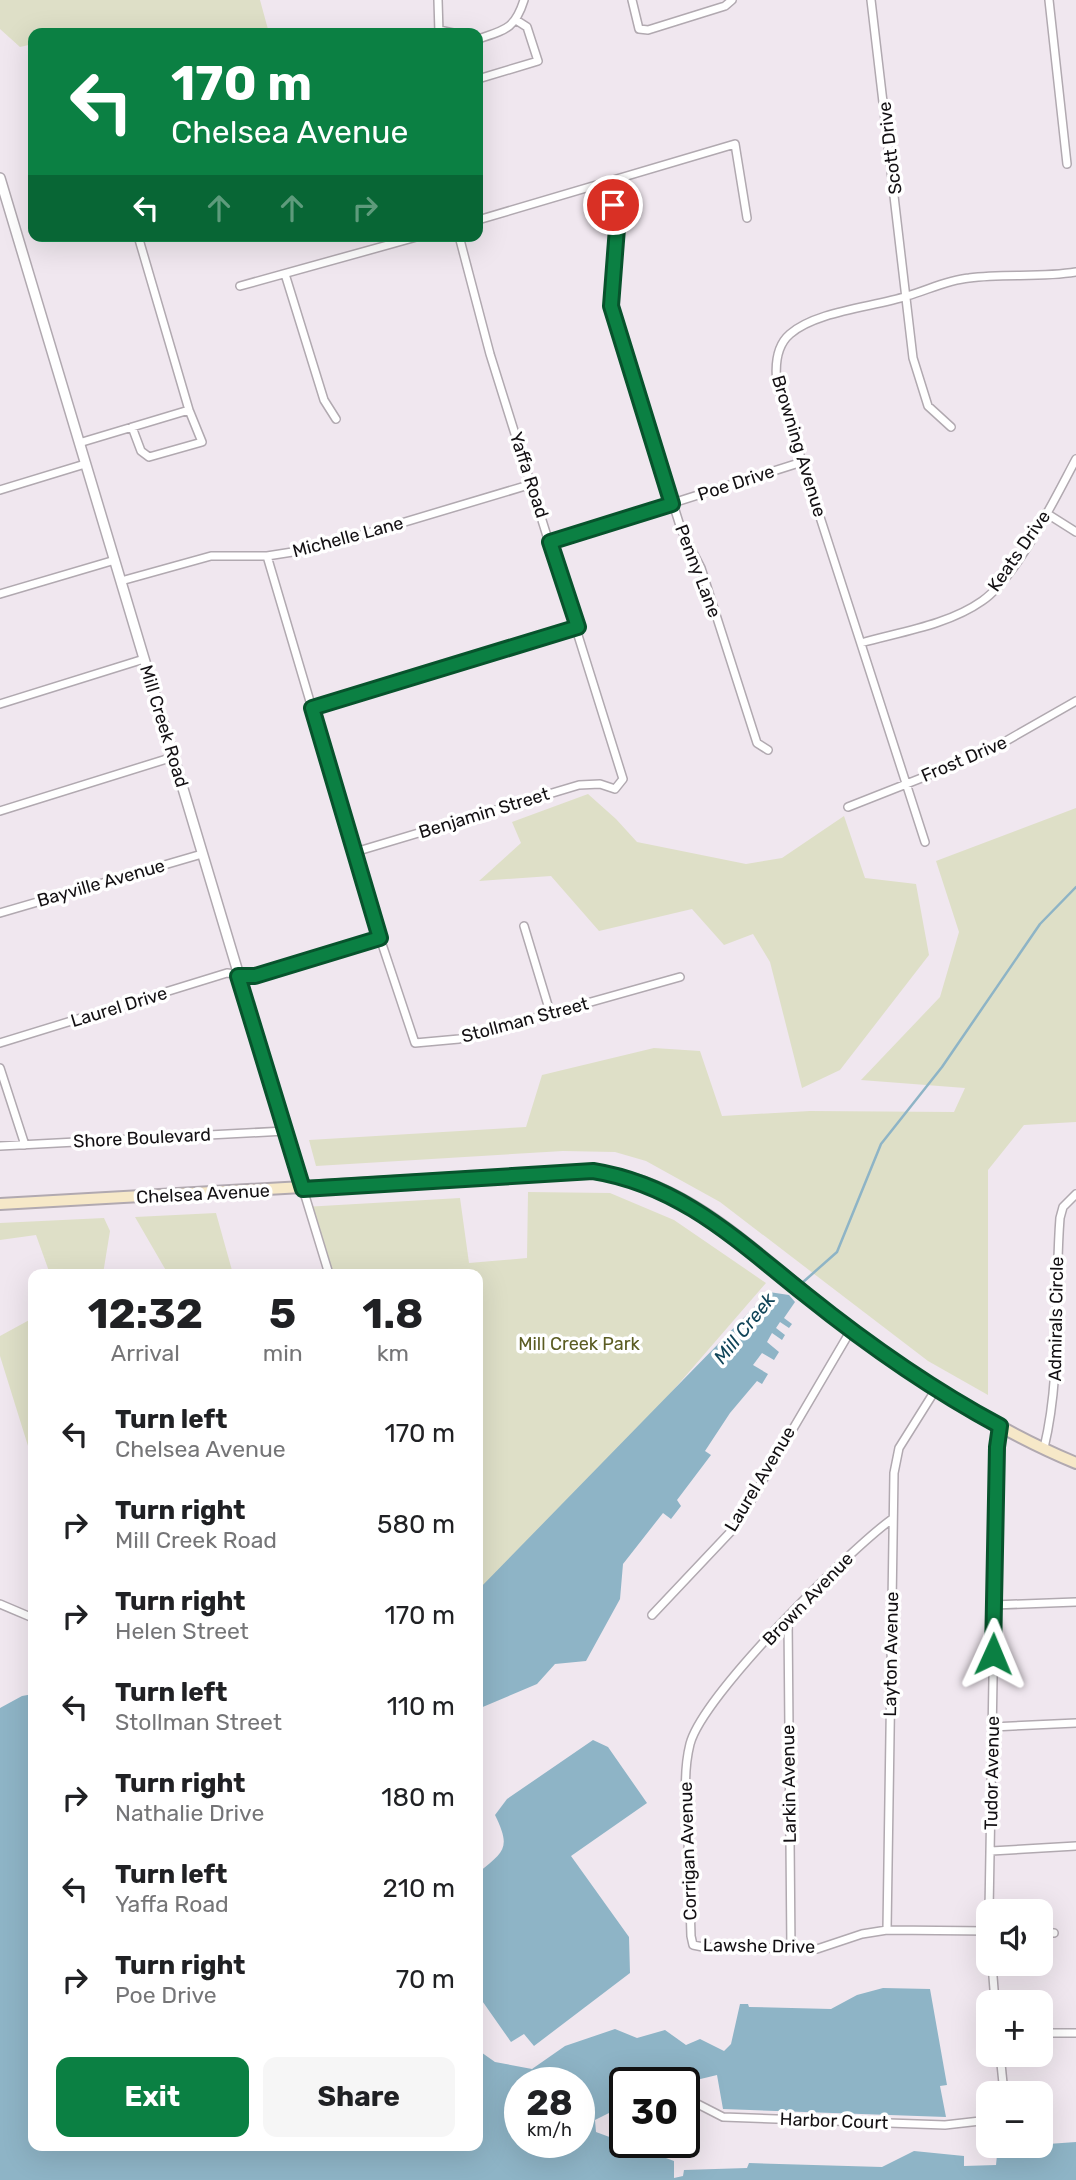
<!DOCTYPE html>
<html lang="en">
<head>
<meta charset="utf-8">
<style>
  :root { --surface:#fff; --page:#f6f6f6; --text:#202124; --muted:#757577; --accent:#0b8043 }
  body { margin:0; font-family:Rubik,sans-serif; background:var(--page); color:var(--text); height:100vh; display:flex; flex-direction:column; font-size:26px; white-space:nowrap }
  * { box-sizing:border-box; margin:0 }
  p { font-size:23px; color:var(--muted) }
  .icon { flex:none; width:38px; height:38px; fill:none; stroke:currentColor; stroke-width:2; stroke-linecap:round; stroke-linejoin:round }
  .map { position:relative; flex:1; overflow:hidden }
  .side { position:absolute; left:28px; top:1269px; width:455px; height:882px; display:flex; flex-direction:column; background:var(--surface); border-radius:14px; box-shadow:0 7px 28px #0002 }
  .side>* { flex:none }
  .hud { position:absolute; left:28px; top:28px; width:455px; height:214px; border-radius:14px; box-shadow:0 7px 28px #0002; background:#0b8043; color:#fff; overflow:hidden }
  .fabs { position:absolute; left:976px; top:1899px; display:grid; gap:14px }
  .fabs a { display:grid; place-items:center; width:77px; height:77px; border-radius:14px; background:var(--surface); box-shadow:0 7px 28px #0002; font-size:35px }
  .speed { position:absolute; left:504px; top:2067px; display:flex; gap:14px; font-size:35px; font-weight:700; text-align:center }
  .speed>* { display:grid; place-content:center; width:91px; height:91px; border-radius:50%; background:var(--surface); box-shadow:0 7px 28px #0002; line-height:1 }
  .speed small { font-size:18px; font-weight:400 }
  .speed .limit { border:4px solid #111; border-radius:10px; background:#fff; color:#111 }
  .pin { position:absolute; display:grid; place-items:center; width:60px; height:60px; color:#fff; margin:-30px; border:4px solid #fff; border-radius:50%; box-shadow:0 2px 7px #0007 }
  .me { position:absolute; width:77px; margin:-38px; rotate:1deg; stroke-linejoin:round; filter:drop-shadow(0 0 5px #0008) }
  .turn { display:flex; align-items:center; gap:24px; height:147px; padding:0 28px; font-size:32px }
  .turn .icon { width:91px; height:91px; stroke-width:2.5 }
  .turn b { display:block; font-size:49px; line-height:60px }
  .lanes { display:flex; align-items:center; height:66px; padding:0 28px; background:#0003; justify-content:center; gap:35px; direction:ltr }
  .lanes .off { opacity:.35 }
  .eta { display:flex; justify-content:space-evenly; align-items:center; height:119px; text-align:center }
  .eta b { font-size:42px; font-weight:700; line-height:49px }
  .button { display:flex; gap:14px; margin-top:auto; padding:14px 28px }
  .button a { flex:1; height:80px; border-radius:14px; background:var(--accent); color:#fff; font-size:28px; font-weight:700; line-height:80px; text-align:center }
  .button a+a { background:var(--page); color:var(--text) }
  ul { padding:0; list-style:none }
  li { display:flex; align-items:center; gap:21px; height:91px; padding:0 28px }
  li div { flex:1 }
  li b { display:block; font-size:26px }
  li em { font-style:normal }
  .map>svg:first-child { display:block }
  .green { fill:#dedfc7 }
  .water { fill:#8eb4c6; fill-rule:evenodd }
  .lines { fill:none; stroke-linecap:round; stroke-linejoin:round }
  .stream { stroke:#8eb4c6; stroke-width:2.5 }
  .minor-casing { stroke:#b1a9b0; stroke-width:10 }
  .tertiary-casing { stroke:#b1a9b0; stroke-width:12 }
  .secondary-casing { stroke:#b1a9b0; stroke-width:14 }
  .minor { stroke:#fff; stroke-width:7 }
  .tertiary { stroke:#fff; stroke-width:9 }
  .secondary { stroke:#f6e8c8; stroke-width:10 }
  .route-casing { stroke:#07532c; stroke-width:18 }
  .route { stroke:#0b8043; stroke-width:12 }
  .labels { text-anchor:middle; stroke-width:7; stroke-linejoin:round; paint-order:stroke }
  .street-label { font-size:18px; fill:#131013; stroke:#fff }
  .park-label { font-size:18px; fill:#5b5c22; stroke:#fff }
  .water-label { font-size:19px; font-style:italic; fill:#104458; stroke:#fff }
</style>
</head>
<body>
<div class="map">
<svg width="1076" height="2180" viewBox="0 0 1076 2180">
  <rect width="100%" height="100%" fill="#f0e7ef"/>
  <!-- green -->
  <path class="green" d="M 0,0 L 260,0 L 269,33 L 33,33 L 33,44 L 20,47 L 0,29 Z
    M 588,794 L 616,819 L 637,842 L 746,864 L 782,858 L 844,816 L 865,878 L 916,884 L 929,955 L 840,1070 L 802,1088 L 770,962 L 753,934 L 724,945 L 692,909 L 599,931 L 551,876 L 479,881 L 521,843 L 512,822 Z
    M 1076,808 L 1076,1122 L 1024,1125 L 988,1170 L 988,1395 L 928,1361 L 720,1202 L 646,1161 L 615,1152 L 563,1151 L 316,1166 L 309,1140 L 526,1127 L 542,1075 L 654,1048 L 700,1051 L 722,1116 L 810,1111 L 954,1112 L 965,1088 L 861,1080 L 940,997 L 959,932 L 936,861 Z
    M 528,1192 L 610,1193 L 674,1220 L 766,1283 L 522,1565 L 478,1604 L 478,1274 L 325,1274 L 304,1207 L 460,1198 L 469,1263 L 527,1258 Z
    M 216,1213 L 233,1274 L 168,1274 L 135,1217 Z
    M 104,1218 L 110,1231 L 103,1274 L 50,1274 L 36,1235 L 0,1240 L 0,1223 Z
    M 33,1318 L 33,1462 L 0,1356 L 0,1336 Z"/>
  <!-- water -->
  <path class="water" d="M 769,1292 L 789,1295 L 795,1302 L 784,1318 L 792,1324 L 789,1328 L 780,1322 L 776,1328 L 785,1335 L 782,1340 L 772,1333 L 767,1342 L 779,1352 L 774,1360 L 762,1353 L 753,1365 L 768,1374 L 762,1384 L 757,1381 L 730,1413 L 705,1451 L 711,1455 L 677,1500 L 681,1506 L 671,1519 L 663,1513 L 623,1564 L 620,1599 L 586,1661 L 555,1664 L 537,1684 L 478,1709 L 478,1590 Z
    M 33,1694 L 33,2146 L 478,2146 L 478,2050 L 495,2062 L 532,2069 L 565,2046 L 615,2029 L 637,2038 L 665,2030 L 686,2045 L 700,2039 L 724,2051 L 731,2044 L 740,2004 L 748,2004 L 749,2007 L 831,2009 L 857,1995 L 883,1988 L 930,1989 L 947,2085 L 940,2086 L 946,2117 L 723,2109 L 717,2075 L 684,2083 L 625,2082 L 625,2105 L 595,2120 L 596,2132 L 674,2161 L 674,2178 L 683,2176 L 684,2170 L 747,2168 L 749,2163 L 882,2167 L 914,2151 L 964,2156 L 964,2166 L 996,2165 L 997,2155 L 1022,2149 L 1048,2153 L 1048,2144 L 1076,2142 L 1076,2180 L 0,2180 L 0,1708 L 22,1696 ZM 520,2082 L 579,2082 L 579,2142 L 520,2142 Z
    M 593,1740 L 608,1747 L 647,1803 L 571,1856 L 629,1937 L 630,1973 L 534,2046 L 524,2034 L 511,2042 L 478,1995 L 478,1873 C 505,1851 511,1848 495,1815 L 507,1799 Z"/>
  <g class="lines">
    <!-- stream -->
    <path class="stream" d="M 802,1283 L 837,1252 L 881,1144 L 942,1067 L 1040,924 L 1076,887"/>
    <!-- minor casing -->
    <g class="minor-casing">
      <path id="minor" d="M 438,0 L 439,33
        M 632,0 L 639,29 L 648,30 L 725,6 L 732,0
        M 871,0 L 913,358 L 928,406 L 951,427
        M 1049,0 L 1067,164
        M 439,30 L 453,33
        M 478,39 C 505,30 515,29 524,0
        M 478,79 L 538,61 L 527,27 L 516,20
        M 610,181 L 616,228 L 611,306 L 681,529 L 701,568 L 757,743 L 768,750
        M 478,220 L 735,144 L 747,218
        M 285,274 L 324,400 L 336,419
        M 240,286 L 420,236
        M 132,427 L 141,451 L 149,457 L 202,442 L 189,410 L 138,236
        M 79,443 L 189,410
        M 0,490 L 85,464
        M 1046,513 L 1076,532
        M 550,542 L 802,462
        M 267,556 L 380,938 L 415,1043 L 459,1039 L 680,977
        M 121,581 L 211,556 L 267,556 L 318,548 L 532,484
        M 0,594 L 115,560
        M 861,643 C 900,632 948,625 982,601 C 1017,577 1055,498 1076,459
        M 0,704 L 144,659
        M 312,708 L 578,627
        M 848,807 L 985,753 L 1076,701
        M 0,811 L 173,757
        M 925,842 L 777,384 C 775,367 776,346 790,334 C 816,311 874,307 907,296 C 928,290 947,280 969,278 C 1004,273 1041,278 1076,272
        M 355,852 L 579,785 L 600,784 L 615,789 L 623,779 L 490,354 L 459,236
        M 0,913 L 202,854
        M 524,926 L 550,1012
        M 0,1043 L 227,973 L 255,976 L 380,938
        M 0,1068 L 25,1145
        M 0,1146 L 285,1131
        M 303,1189 L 329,1274
        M 1044,1448 C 1062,1373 1054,1295 1060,1218 L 1063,1207 L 1076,1194
        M 892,1519 C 848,1551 703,1695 690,1744 C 682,1776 687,1807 688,1840 C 689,1872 690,1904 691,1936 L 693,1945 L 703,1947 L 817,1949 L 862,1934 L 887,1930 L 989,1931
        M 0,1604 L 33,1618
        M 994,1605 L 1076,1602
        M 652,1615 L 736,1526 L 851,1330
        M 788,1619 L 791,1950
        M 992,1727 L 1076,1723
        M 991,1851 L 1076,1846
        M 989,1911 L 997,1447 L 1000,1425
        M 887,1930 L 894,1473 L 899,1448 L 936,1389
        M 1041,1932 L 1054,1933
        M 992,1964 L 995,2002
        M 1041,2033 L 1076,2033
        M 1000,2054 L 1004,2093
        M 684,2097 L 723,2117 L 945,2125 L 989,2120"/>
    </g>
    <!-- tertiary casing -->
    <g class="tertiary-casing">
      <path id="tertiary" d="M 0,178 L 303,1189"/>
    </g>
    <!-- secondary casing -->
    <g class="secondary-casing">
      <path id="secondary" d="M 0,1204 L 549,1173 C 580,1172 609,1171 639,1181 C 717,1206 787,1282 852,1330 C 922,1382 996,1430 1076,1463"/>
    </g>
    <!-- minor -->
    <use href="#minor" class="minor"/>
    <!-- tertiary -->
    <use href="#tertiary" class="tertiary"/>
    <!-- secondary -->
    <use href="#secondary" class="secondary"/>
  </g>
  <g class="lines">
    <!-- route casing -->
    <g class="route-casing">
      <path id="route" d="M 613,205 L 617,228 L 611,306 L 672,504 L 550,542 L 578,627 L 312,708 L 380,938 L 255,976 L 238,976 L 303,1189 L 593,1171 C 681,1185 739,1242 806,1295 C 867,1344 931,1389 1000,1426 L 997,1447 L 993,1654"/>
    </g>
    <!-- route -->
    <use href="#route" class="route"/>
  </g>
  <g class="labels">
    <!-- street labels -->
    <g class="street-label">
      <text transform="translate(890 148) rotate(-97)" y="6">Scott Drive</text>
      <text transform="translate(799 446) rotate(73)" y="6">Browning Avenue</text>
      <text transform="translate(529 475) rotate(72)" y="6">Yaffa Road</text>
      <text transform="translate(736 483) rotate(-18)" y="6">Poe Drive</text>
      <text transform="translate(348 537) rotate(-15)" y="6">Michelle Lane</text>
      <text transform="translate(1019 551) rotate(-55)" y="6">Keats Drive</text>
      <text transform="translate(698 571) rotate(69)" y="6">Penny Lane</text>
      <text transform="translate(164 726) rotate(73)" y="6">Mill Creek Road</text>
      <text transform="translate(964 759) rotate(-23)" y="6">Frost Drive</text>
      <text transform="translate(484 813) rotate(-17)" y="6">Benjamin Street</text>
      <text transform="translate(101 883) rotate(-16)" y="6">Bayville Avenue</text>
      <text transform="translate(119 1007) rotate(-17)" y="6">Laurel Drive</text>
      <text transform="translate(525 1020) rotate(-15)" y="6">Stollman Street</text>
      <text transform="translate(142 1138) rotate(-3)" y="6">Shore Boulevard</text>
      <text transform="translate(203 1194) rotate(-3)" y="6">Chelsea Avenue</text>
      <text transform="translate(1056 1319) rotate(-89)" y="6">Admirals Circle</text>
      <text transform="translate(760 1479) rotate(-59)" y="6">Laurel Avenue</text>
      <text transform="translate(808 1599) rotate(-46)" y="6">Brown Avenue</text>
      <text transform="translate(891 1654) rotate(-89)" y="6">Layton Avenue</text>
      <text transform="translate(992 1773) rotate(-89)" y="6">Tudor Avenue</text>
      <text transform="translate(789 1784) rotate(-91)" y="6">Larkin Avenue</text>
      <text transform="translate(688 1851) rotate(-92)" y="6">Corrigan Avenue</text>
      <text transform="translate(759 1946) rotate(1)" y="6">Lawshe Drive</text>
      <text transform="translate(834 2121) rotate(2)" y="6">Harbor Court</text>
    </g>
    <!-- park labels -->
    <g class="park-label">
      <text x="579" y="1350">Mill Creek Park</text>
    </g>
    <!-- water labels -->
    <g class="water-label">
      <text transform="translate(744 1328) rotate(-51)" y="7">Mill Creek</text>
    </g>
  </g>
</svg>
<div class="fabs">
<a><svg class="icon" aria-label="sound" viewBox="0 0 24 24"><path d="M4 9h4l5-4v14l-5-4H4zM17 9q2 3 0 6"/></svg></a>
<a>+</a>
<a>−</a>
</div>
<div class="speed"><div>28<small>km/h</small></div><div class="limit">30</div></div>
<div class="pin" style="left:613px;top:205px;background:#d93025"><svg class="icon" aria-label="arrive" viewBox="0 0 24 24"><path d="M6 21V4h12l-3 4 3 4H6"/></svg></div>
<svg class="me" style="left:993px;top:1654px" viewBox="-20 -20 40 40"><path d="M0-17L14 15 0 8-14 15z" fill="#0b8043" stroke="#fff" stroke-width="4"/></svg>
<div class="hud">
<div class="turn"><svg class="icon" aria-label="left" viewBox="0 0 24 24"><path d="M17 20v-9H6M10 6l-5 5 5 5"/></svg><div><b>170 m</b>Chelsea Avenue</div></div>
<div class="lanes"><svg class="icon" aria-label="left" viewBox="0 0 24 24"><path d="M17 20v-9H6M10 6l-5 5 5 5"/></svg><svg class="icon off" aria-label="ahead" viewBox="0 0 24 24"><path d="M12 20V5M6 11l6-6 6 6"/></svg><svg class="icon off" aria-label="ahead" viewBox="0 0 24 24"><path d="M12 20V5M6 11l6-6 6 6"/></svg><svg class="icon off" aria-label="right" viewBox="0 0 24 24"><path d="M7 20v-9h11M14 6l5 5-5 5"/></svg></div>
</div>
<section class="side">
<div class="eta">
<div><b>12:32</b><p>Arrival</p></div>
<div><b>5</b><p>min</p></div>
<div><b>1.8</b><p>km</p></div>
</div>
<ul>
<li><svg class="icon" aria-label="left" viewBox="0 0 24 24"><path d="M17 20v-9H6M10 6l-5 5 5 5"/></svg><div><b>Turn left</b><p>Chelsea Avenue</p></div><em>170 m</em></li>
<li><svg class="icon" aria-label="right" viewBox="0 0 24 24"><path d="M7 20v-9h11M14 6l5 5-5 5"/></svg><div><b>Turn right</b><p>Mill Creek Road</p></div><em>580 m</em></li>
<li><svg class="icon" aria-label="right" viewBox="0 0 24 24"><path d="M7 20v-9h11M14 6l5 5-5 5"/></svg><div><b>Turn right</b><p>Helen Street</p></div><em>170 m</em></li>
<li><svg class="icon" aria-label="left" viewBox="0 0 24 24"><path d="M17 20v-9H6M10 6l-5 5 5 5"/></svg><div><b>Turn left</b><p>Stollman Street</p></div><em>110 m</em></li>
<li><svg class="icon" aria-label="right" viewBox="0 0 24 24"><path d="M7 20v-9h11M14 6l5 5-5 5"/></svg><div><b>Turn right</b><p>Nathalie Drive</p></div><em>180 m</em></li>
<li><svg class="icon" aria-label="left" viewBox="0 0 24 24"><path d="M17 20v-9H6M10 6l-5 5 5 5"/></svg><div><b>Turn left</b><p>Yaffa Road</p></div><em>210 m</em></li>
<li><svg class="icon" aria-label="right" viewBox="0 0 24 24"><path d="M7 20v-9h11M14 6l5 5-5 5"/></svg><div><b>Turn right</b><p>Poe Drive</p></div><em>70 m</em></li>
</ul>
<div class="button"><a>Exit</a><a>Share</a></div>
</section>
</div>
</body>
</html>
